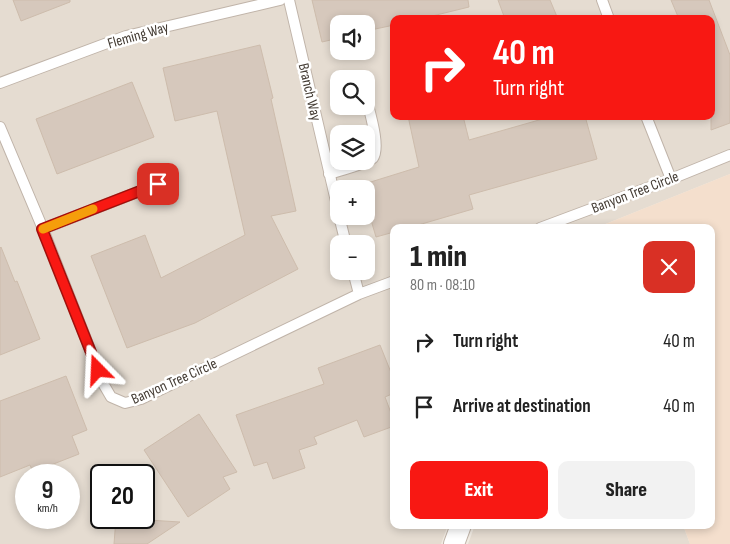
<!DOCTYPE html>
<html lang="en">
<head>
<meta charset="utf-8">
<style>
  :root { --surface:#fff; --page:#f2f2f2; --text:#222; --muted:#767676; --accent:#f81813 }
  body { margin:0; font-family:"Sofia Sans Condensed",sans-serif; background:var(--page); color:var(--text); height:100vh; display:flex; flex-direction:column; font-size:19px; white-space:nowrap }
  * { box-sizing:border-box; margin:0 }
  p { font-size:16px; color:var(--muted) }
  .icon { flex:none; width:28px; height:28px; fill:none; stroke:currentColor; stroke-width:2; stroke-linecap:round; stroke-linejoin:round }
  .map { position:relative; flex:1; overflow:hidden }
  .details { position:absolute; left:390px; top:224px; width:325px; height:305px; display:flex; flex-direction:column; background:var(--surface); border-radius:10px; box-shadow:0 2px 8px #0003 }
  .details>* { flex:none }
  .guide { position:absolute; left:390px; top:15px; width:325px; height:105px; border-radius:10px; box-shadow:0 2px 8px #0003; background:#f81813; color:#fff; overflow:hidden }
  .tools { position:absolute; left:330px; top:15px; display:grid; gap:10px }
  .tools a { display:grid; place-items:center; width:45px; height:45px; border-radius:10px; background:var(--surface); box-shadow:0 2px 8px #0003; font-size:25px }
  .speed { position:absolute; left:15px; top:464px; display:flex; gap:10px; font-size:25px; font-weight:700; text-align:center }
  .speed>* { display:grid; place-content:center; width:65px; height:65px; border-radius:50%; background:var(--surface); box-shadow:0 2px 8px #0003; line-height:1 }
  .speed small { font-size:12px; font-weight:400 }
  .speed .limit { border:2px solid #111; border-radius:8px; background:#fff; color:#111 }
  .pin { position:absolute; display:grid; place-items:center; width:42px; height:42px; color:#fff; margin:-21px; border-radius:10px; box-shadow:0 2px 8px #0006 }
  .me { position:absolute; width:55px; margin:-28px; rotate:339deg; stroke-linejoin:round; filter:drop-shadow(0 0 4px #0008) }
  .turn { display:flex; align-items:center; gap:18px; height:105px; padding:0 20px; font-size:22px }
  .turn .icon { width:65px; height:65px; stroke-width:2.5 }
  .turn b { display:block; font-size:35px; line-height:42px }
  .round { display:grid; place-items:center; flex:none; width:52px; height:52px; border-radius:10px; background:var(--page) }
  .headline { display:flex; align-items:center; justify-content:space-between; height:85px; padding:0 20px }
  h1 { font-size:30px; font-weight:800; line-height:38px }
  .primary-button { display:flex; gap:10px; margin-top:auto; padding:10px 20px }
  .primary-button a { flex:1; height:58px; border-radius:10px; background:var(--accent); color:#fff; font-size:20px; font-weight:800; line-height:58px; text-align:center }
  .primary-button a+a { background:var(--page); color:var(--text) }
  ul { padding:0; list-style:none }
  li { display:flex; align-items:center; gap:15px; height:65px; padding:0 20px }
  li div { flex:1 }
  li b { display:block; font-size:19px }
  li em { font-style:normal }
  .map>svg:first-child { display:block }
  .residential { fill:#e5dcd1; fill-rule:evenodd }
  .commercial { fill:#f4dfcd }
  .building { fill:#d6c8bc; stroke:#cdbcac }
  .lines { fill:none; stroke-linecap:round; stroke-linejoin:round }
  .lane-casing { stroke:#c0b4a9; stroke-width:12 }
  .street-casing { stroke:#c0b4a9; stroke-width:22 }
  .lane { stroke:#fff; stroke-width:10 }
  .street { stroke:#fff; stroke-width:20 }
  .route-casing { stroke:#a1100c; stroke-width:12 }
  .route { stroke:#f81813; stroke-width:9 }
  .slow { stroke:#f59e0b; stroke-width:9 }
  .labels { text-anchor:middle; stroke-width:5; stroke-linejoin:round; paint-order:stroke }
  .street-label { font-size:15px; fill:#433b33; stroke:#fff }
</style>
</head>
<body>
<div class="map">
<svg width="730" height="544" viewBox="0 0 730 544">
  <rect width="100%" height="100%" fill="#f1ebe3"/>
  <!-- residential -->
  <path class="residential" d="M 0,0 L 730,0 L 730,174 L 598,227 L 394,228 L 394,525 L 448,525 L 441,544 L 0,544 ZM 394,19 L 711,19 L 711,116 L 394,116 ZM 339,24 L 366,24 L 366,51 L 339,51 ZM 339,79 L 366,79 L 366,106 L 339,106 ZM 339,134 L 366,134 L 366,161 L 339,161 ZM 339,189 L 366,189 L 366,216 L 339,216 ZM 339,244 L 366,244 L 366,271 L 339,271 ZM 26,475 L 69,475 L 69,518 L 26,518 ZM 101,475 L 144,475 L 144,518 L 101,518 Z
    M 475,525 L 683,525 L 690,544 L 468,544 Z"/>
  <!-- commercial -->
  <path class="commercial" d="M 730,174 L 730,544 L 690,544 L 683,525 L 711,525 L 711,228 L 598,227 Z"/>
  <!-- building -->
  <path class="building" d="M 13,0 L 70,0 L 70,2 L 21,21 Z
    M 312,0 L 468,0 L 469,7 L 420,19 L 394,19 L 394,25 L 366,31 L 366,24 L 339,24 L 339,38 L 322,42 Z
    M 498,0 L 550,0 L 558,19 L 505,19 Z
    M 671,0 L 709,0 L 730,55 L 730,123 L 711,130 L 711,19 L 679,19 Z
    M 260,45 L 273,98 L 271,99 L 296,211 L 271,216 L 298,269 L 195,323 L 127,348 L 91,256 L 145,235 L 161,278 L 245,235 L 217,111 L 175,121 L 163,68 Z
    M 132,82 L 154,137 L 57,174 L 36,119 Z
    M 408,116 L 463,116 L 469,140 L 553,116 L 585,116 L 597,159 L 469,195 L 473,209 L 408,228 L 394,228 L 394,232 L 376,237 L 366,203 L 366,189 L 362,189 L 361,185 L 419,167 Z
    M 1,247 L 15,282 L 17,281 L 40,339 L 0,355 L 0,248 Z
    M 380,345 L 394,380 L 394,393 L 385,397 L 394,421 L 394,426 L 364,437 L 357,420 L 314,437 L 317,444 L 299,450 L 305,468 L 273,479 L 267,462 L 254,466 L 236,415 L 324,384 L 318,368 Z
    M 66,376 L 87,430 L 72,436 L 79,454 L 33,472 L 30,465 L 0,477 L 0,401 Z
    M 199,414 L 237,472 L 223,477 L 230,489 L 188,517 L 144,450 Z
    M 116,518 L 180,522 L 147,544 L 114,544 Z"/>
  <g class="lines">
    <!-- lane casing -->
    <g class="lane-casing">
      <path id="lane" d="M 289,0 L 339,214
        M 602,0 L 609,19
        M 0,83 L 126,36 L 280,0
        M 646,116 L 671,179
        M 0,127 L 43,229 L 104,385 L 111,397 L 125,403 L 141,399 L 359,294 L 394,281
        M 329,174 C 338,171 367,164 373,158 C 381,147 369,110 366,97
        M 339,216 L 346,244
        M 540,228 L 671,179 L 730,155
        M 43,229 L 158,184
        M 353,271 L 359,294"/>
    </g>
    <!-- street casing -->
    <g class="street-casing">
      <path id="street" d="M 454,544 L 461,525"/>
    </g>
    <!-- lane -->
    <use href="#lane" class="lane"/>
    <!-- street -->
    <use href="#street" class="street"/>
  </g>
  <g class="lines">
    <!-- route casing -->
    <g class="route-casing">
      <path id="route" d="M 98,370 L 42,229 L 158,184"/>
    </g>
    <!-- route -->
    <use href="#route" class="route"/>
    <!-- slow -->
    <path class="slow" d="M 43,229 L 93,209"/>
  </g>
  <g class="labels">
    <!-- street labels -->
    <g class="street-label">
      <text transform="translate(138 35) rotate(-16)" y="5">Fleming Way</text>
      <text transform="translate(310 92) rotate(77)" y="5">Branch Way</text>
      <text transform="translate(635 192) rotate(-21)" y="5">Banyon Tree Circle</text>
      <text transform="translate(174 381) rotate(-24)" y="5">Banyon Tree Circle</text>
    </g>
  </g>
</svg>
<div class="tools">
<a><svg class="icon" aria-label="sound" viewBox="0 0 24 24"><path d="M4 9h4l5-4v14l-5-4H4zM17 9q2 3 0 6"/></svg></a>
<a><svg class="icon" aria-label="search" viewBox="0 0 24 24"><circle cx="10" cy="10" r="6"/><path d="M15 15l6 6"/></svg></a>
<a><svg class="icon" aria-label="layers" viewBox="0 0 24 24"><path d="M12 4l9 5-9 5-9-5zM3 14l9 5 9-5"/></svg></a>
<a>+</a>
<a>−</a>
</div>
<div class="speed"><div>9<small>km/h</small></div><div class="limit">20</div></div>
<div class="pin" style="left:158px;top:184px;background:#d93025"><svg class="icon" aria-label="arrive" viewBox="0 0 24 24"><path d="M6 21V4h12l-3 4 3 4H6"/></svg></div>
<svg class="me" style="left:98px;top:370px" viewBox="-20 -20 40 40"><path d="M0-17L14 15 0 8-14 15z" fill="#f81813" stroke="#fff" stroke-width="4"/></svg>
<div class="guide">
<div class="turn"><svg class="icon" aria-label="right" viewBox="0 0 24 24"><path d="M7 20v-9h11M14 6l5 5-5 5"/></svg><div><b>40 m</b>Turn right</div></div>
</div>
<section class="details">
<div class="headline"><div><h1>1 min</h1><p>80 m · 08:10</p></div><a class="round" style="background:#d93025;color:#fff"><svg class="icon" aria-label="close" viewBox="0 0 24 24"><path d="M6 6l12 12M18 6L6 18"/></svg></a></div>
<ul>
<li><svg class="icon" aria-label="right" viewBox="0 0 24 24"><path d="M7 20v-9h11M14 6l5 5-5 5"/></svg><div><b>Turn right</b></div><em>40 m</em></li>
<li><svg class="icon" aria-label="arrive" viewBox="0 0 24 24"><path d="M6 21V4h12l-3 4 3 4H6"/></svg><div><b>Arrive at destination</b></div><em>40 m</em></li>
</ul>
<div class="primary-button"><a>Exit</a><a>Share</a></div>
</section>
</div>
</body>
</html>
